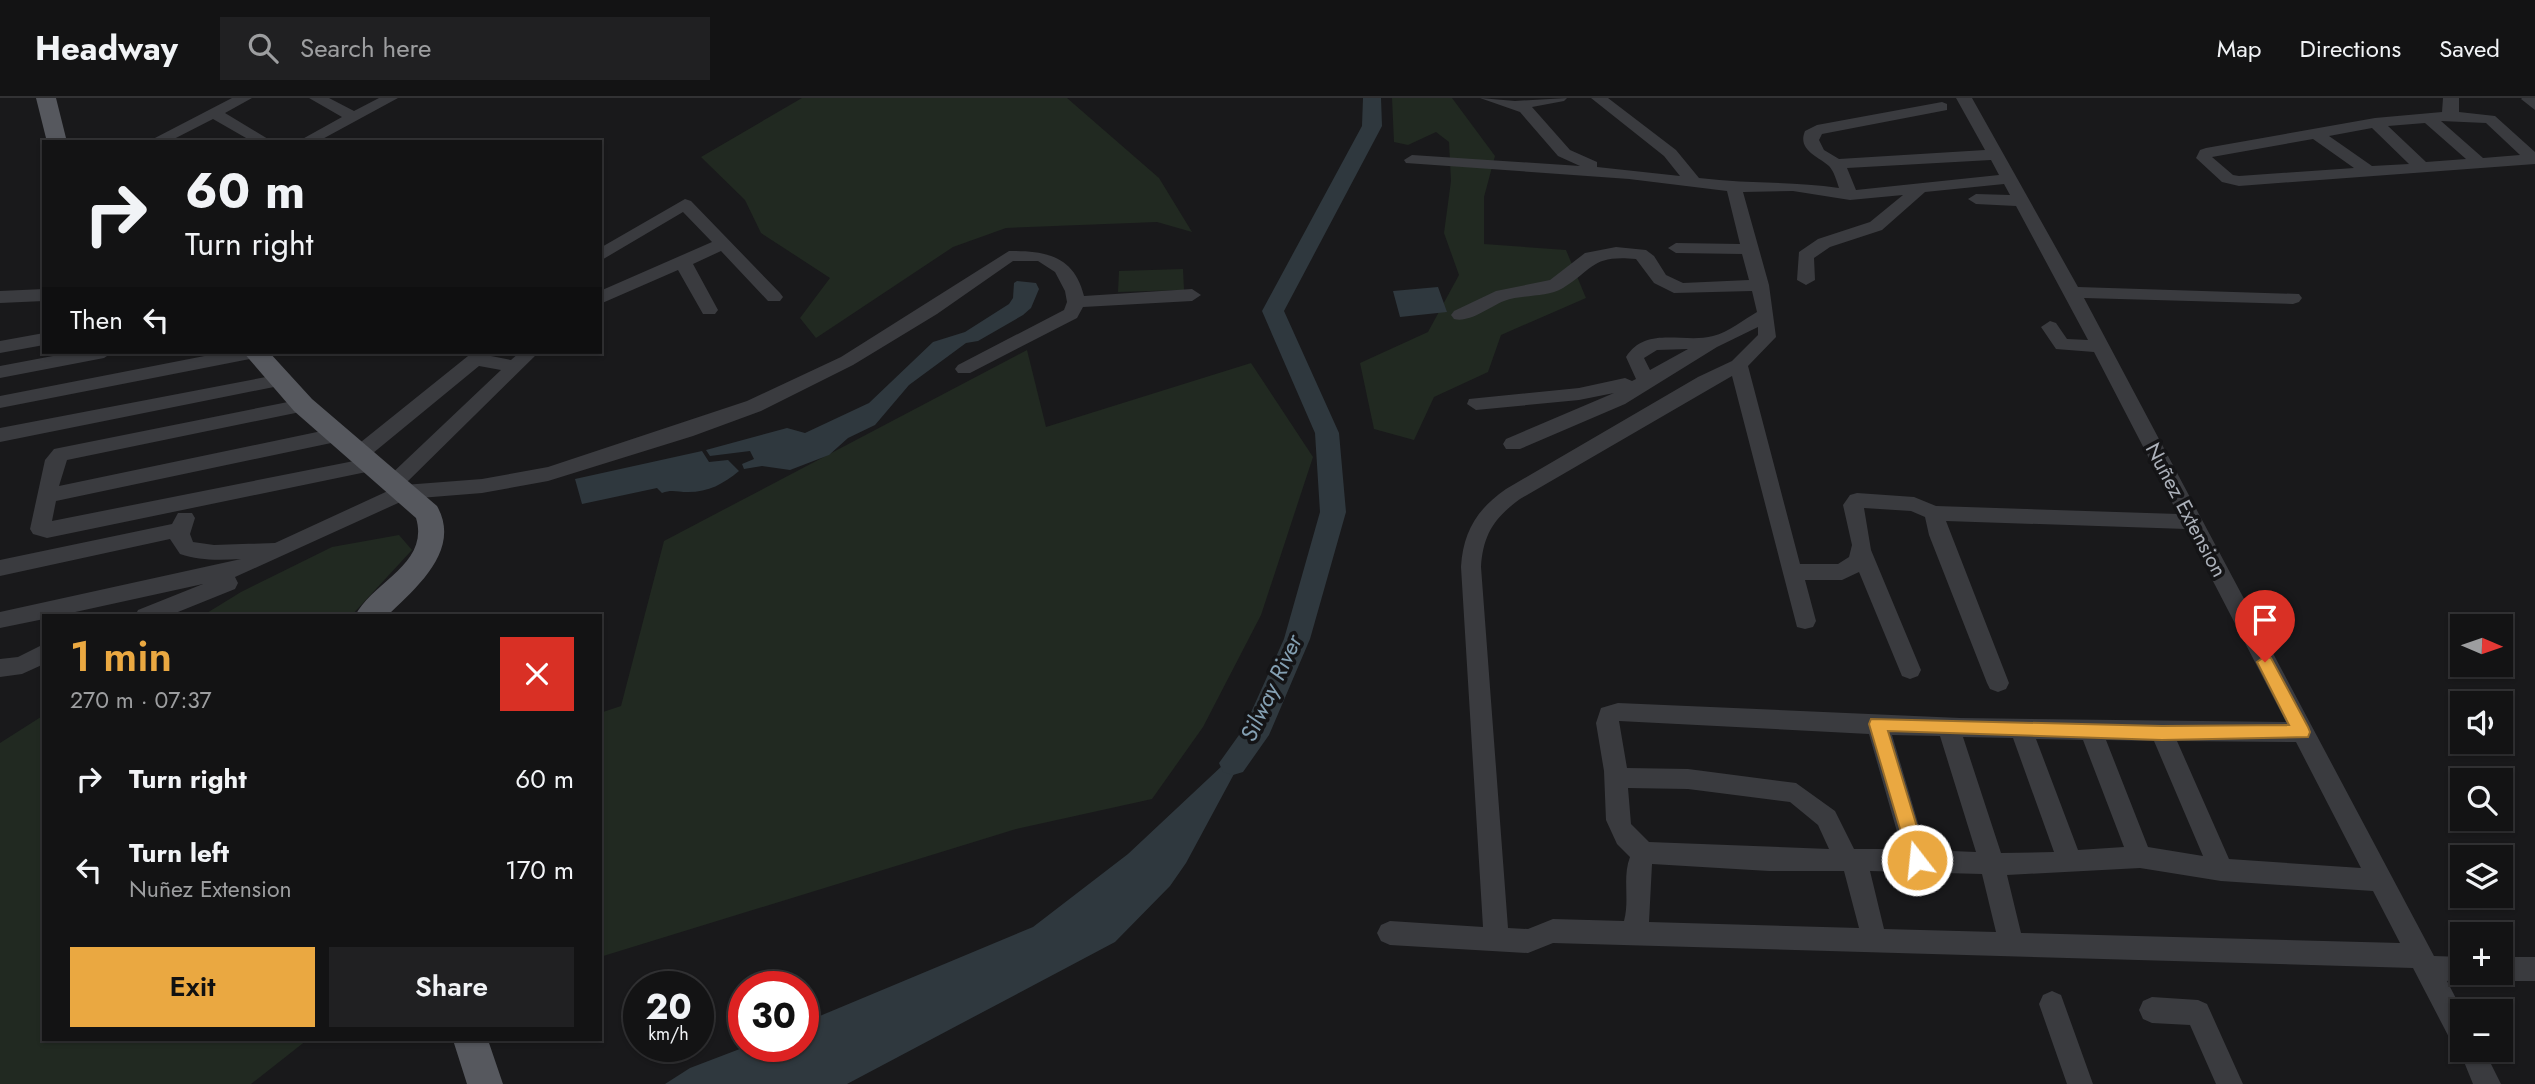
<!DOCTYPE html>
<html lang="en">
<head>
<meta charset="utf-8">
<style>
  :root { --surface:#131314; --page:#202022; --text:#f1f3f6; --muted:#9d9ea0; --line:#323234; --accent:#eaa841 }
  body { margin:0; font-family:Jost,sans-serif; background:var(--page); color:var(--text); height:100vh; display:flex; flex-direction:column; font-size:26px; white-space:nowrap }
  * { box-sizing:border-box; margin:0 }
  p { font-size:23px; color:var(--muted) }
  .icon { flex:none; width:38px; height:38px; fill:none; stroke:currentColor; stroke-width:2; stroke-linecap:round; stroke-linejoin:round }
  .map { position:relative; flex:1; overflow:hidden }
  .side { position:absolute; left:42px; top:516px; width:560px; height:427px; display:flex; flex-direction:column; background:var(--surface); border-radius:0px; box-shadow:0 2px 5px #0004,0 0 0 2px var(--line) }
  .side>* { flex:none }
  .hud { position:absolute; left:42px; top:42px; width:560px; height:214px; border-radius:0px; box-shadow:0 2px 5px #0004,0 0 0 2px var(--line); background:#131314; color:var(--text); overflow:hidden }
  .needle { width:46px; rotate:92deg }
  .fabs { position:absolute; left:2450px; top:516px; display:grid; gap:14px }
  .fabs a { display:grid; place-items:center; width:63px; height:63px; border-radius:0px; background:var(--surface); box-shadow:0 2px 5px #0004,0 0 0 2px var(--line); font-size:35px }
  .speed { position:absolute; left:623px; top:873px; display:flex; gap:14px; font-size:35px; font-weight:700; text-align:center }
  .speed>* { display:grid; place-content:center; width:91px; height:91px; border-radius:50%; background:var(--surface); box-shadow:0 2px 5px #0004,0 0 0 2px var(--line); line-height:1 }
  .speed small { font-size:18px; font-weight:400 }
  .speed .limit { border:10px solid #d22; background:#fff; color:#111 }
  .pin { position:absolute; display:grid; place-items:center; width:60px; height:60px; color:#fff; margin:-72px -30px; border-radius:50% 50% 50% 0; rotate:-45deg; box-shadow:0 0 7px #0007 }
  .pin .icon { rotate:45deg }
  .me { position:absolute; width:77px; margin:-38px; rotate:344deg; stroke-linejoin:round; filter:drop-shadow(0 0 5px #0008) }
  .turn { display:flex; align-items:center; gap:24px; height:147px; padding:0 28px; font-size:32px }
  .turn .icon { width:91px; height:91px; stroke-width:2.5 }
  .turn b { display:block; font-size:49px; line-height:60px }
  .then { display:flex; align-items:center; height:66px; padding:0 28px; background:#0003; gap:14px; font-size:26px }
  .round { display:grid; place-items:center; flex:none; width:74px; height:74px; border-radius:0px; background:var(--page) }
  .headline { display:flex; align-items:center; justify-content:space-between; height:119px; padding:0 28px }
  h1 { font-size:42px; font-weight:600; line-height:52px; color:var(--accent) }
  .button { display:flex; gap:14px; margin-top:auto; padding:14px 28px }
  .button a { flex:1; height:80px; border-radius:0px; background:var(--accent); color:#111; font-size:28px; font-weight:600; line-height:80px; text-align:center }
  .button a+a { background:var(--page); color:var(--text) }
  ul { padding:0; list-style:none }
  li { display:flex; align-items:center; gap:21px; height:91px; padding:0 28px }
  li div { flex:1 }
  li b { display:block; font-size:26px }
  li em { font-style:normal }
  header { display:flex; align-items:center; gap:42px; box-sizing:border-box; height:98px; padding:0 35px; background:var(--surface); border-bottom:2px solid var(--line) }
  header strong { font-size:33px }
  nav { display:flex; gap:38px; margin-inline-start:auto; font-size:24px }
  .search { width:490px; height:63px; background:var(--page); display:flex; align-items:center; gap:18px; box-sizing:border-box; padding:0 24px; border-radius:0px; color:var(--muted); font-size:26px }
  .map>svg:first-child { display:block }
  .green { fill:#212921 }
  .water { fill:#2f383e }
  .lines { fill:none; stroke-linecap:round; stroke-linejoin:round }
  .river { fill:#2f383e; fill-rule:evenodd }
  .minor { fill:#3a3b3f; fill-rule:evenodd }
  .major { fill:#56585e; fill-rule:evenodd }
  .route { fill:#eaa841; stroke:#986d2a; stroke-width:2 }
  .labels { text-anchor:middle; stroke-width:7; stroke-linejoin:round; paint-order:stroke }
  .street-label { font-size:21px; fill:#acb1ba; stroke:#141416 }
  .water-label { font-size:23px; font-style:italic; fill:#84a0b3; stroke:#141416 }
</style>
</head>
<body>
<header>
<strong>Headway</strong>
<div class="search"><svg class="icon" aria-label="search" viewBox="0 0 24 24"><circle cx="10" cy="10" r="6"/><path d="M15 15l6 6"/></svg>Search here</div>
<nav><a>Map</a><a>Directions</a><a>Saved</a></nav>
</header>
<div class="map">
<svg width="2535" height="986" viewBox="0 0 2535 986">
  <rect width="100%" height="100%" fill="#19191b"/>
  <!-- green -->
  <path class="green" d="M 802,0 L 1067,0 L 1159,80 L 1192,134 L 1157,124 L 1006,130 L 953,149 L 816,240 L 800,220 L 830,180 L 761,135 L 745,102 L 701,59 Z
    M 1392,0 L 1452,0 L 1495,58 L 1484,99 L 1484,146 L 1566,152 L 1586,200 L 1501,237 L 1488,274 L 1434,299 L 1414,342 L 1374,331 L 1360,265 L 1428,234 L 1459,177 L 1444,135 L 1451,83 L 1449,44 L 1436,34 L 1408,47 L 1394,44 Z
    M 1183,171 L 1184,192 L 1118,194 L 1119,173 Z
    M 1027,252 L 1046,329 L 1251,265 L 1313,359 L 1261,517 L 1203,629 L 1152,701 L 1016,731 L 600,859 L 600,615 L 621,608 L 664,443 Z
    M 399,437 L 412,452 L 351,518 L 202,518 L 241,494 L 332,449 Z
    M 44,617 L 44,942 L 307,942 L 251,986 L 0,986 L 0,645 Z"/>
  <!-- water -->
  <path class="water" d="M 1017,183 L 1036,185 L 1039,191 L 1031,210 L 1023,217 L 978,243 L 966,245 L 909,287 L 875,327 L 848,340 L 829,357 L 790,372 L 762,368 L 744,371 L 742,366 L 754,361 L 750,353 L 710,358 L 706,352 L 787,330 L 805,335 L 869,305 L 933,244 L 965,234 L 1009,206 L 1013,200 L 1014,185 Z
    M 1438,189 L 1447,214 L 1400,219 L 1393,193 Z
    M 702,353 L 709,364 L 728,362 L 739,373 C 723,386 709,394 688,394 C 677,394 672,391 662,395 L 657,390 L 582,406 L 575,381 Z
    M 1255,637 L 1186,765 L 1170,788 L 1115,844 L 847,986 L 665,986 L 690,970 L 745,949 L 803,948 L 803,925 L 1033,829 L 1128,756 Z"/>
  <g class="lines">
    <!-- river -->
    <path class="river" d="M 1363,0 L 1381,0 L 1382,28 L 1284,213 L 1339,335 L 1346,414 L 1310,541 L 1269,637 L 1243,674 L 1233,677 L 1223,674 L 1219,665 L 1244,630 L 1284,541 L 1320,414 L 1315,335 L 1262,213 L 1362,28 Z"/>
    <!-- minor -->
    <path class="minor" d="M 232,0 L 252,0 L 225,15 L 273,44 L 253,44 L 213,21 L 168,44 L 153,41 Z
      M 309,0 L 329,0 L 354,13 L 379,0 L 398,0 L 317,44 L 297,44 L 342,19 Z
      M 1480,0 L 1515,3 L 1567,0 L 1564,3 L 1532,9 L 1570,52 L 1597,64 L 1597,69 L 1680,78 L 1664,58 L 1591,0 L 1608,0 L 1676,52 L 1699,80 C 1746,86 1792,83 1839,90 C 1837,84 1834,73 1829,68 C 1818,58 1797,52 1805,33 L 1817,27 L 1942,4 L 1947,6 L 1947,12 L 1822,36 L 1819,42 L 1824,52 L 1839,61 L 1985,52 L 1956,0 L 1972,0 L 2078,189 L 2299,196 L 2302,200 L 2299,204 L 2293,206 L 2084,200 L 2434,858 L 2462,859 L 2462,875 L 2473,875 L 2471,880 L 2447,883 L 2463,914 L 2462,952 L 2484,952 L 2501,986 L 2473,986 L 2458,949 L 2453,947 L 2413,870 L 1553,845 L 1528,855 L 1390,847 L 1381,843 L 1377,835 L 1381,827 L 1390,823 L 1483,829 L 1461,469 C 1463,434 1477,411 1506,391 L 1698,279 L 1732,263 L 1758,237 L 1758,229 L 1717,249 L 1625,306 L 1520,351 L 1506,351 L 1503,346 L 1506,341 L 1614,295 L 1579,302 L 1476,312 L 1467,306 L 1469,301 L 1579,290 L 1625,280 L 1632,283 L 1636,281 L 1626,259 C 1646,227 1684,246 1713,238 C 1729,234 1743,222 1757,214 L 1752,193 L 1674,195 L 1654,185 L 1636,161 C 1592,157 1595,170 1563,190 C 1546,200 1522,196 1504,203 C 1489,209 1470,225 1454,221 L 1451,217 L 1454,213 L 1496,193 L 1550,182 L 1585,155 L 1616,149 L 1646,152 L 1654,158 L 1666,177 L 1683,185 L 1749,182 L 1742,156 L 1676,155 L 1668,150 L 1676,145 L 1740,146 L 1727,93 L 1629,81 L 1406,65 L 1404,62 L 1412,57 L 1580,68 L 1558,58 L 1520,14 ZM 1991,62 L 1999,77 L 1856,92 L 1847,70 ZM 2004,86 L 2010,97 L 1976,96 L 1968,101 L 1976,106 L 2016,108 L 2088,242 L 2067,241 L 2056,225 L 2050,223 L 2041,229 L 2056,251 L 2094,254 L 2178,416 L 1936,408 L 1914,399 L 1857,395 L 1850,397 L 1843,407 L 1852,447 L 1849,459 L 1838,466 L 1800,466 L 1748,268 L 1776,239 L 1769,187 L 1743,94 L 1793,93 L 1850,102 L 1903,97 L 1870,124 L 1818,141 L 1799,154 L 1797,182 L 1806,187 L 1815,182 L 1814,160 L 1830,149 L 1882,132 L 1925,94 ZM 1688,251 L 1650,272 L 1644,260 L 1657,252 ZM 1732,278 L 1797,529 L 1805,531 L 1813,529 L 1816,523 L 1805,482 L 1842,482 L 1859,474 L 1902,578 L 1910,581 L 1918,578 L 1921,572 L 1871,452 L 1864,410 L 1911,413 L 1925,419 L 1929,437 L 1987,585 L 1990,591 L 1998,594 L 2006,591 L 2009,585 L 1946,423 L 2186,431 L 2286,624 L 1960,620 L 1618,605 L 1601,610 L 1596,625 L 1604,673 L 1606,722 L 1617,746 L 1630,759 C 1622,780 1630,801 1624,823 L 1553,821 L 1528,831 L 1508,830 L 1481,469 C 1483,437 1494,420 1520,401 ZM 1619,623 L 1869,636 L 1902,751 L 1854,751 L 1835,713 L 1796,685 L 1688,671 L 1627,670 ZM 1892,637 L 1940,638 L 1976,754 L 1926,752 ZM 1963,639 L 2013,640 L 2054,754 L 2001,755 ZM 2036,641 L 2083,642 L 2124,749 L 2078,752 ZM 2106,642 L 2154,643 L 2203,758 L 2148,749 ZM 2177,643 L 2296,644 L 2361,770 L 2229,761 ZM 1628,690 L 1688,691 L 1790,704 L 1818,727 L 1829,751 L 1649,744 L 1631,726 ZM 1652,766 L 1769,773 L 1844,773 L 1859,830 L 1649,824 ZM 2140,770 L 2221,783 L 2373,793 L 2400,845 L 2021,835 L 2007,777 ZM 1870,773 L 1982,776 L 1996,834 L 1884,831 Z
      M 2443,0 L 2459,0 L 2459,14 L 2495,18 L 2535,54 L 2535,66 L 2239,88 L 2222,84 L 2196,60 L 2200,52 L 2206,50 L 2375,20 L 2442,14 ZM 2441,23 L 2486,25 L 2520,57 L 2483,60 ZM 2425,25 L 2466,61 L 2426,64 L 2388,28 ZM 2372,30 L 2409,66 L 2372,68 L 2329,38 ZM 2313,41 L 2354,70 L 2239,78 L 2233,77 L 2212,59 Z
      M 2535,0 L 2535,12 L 2521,1 L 2522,0 Z
      M 685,101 L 691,103 L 780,195 L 783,199 L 780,203 L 768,203 L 721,153 L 693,166 L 718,212 L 715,216 L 703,216 L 678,172 L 600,206 L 600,193 L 712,144 L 683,114 L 600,163 L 600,150 Z
      M 1009,153 C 1045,153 1074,157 1084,198 L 1192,191 L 1201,197 L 1192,203 L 1083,209 L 1077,220 L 970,275 L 958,275 L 955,271 L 958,267 L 1064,212 L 1067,204 L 1065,193 L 1055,174 L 1038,163 L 1013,163 L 937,216 L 853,267 L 761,313 L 693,338 L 548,383 L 482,395 L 407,401 L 235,479 L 238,485 L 235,491 L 168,518 L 135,518 L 138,512 L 203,486 L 57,518 L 44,518 L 44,521 L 0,530 L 0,514 L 241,461 C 220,462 200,463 180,456 L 170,441 L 0,478 L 0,462 L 172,426 L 178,415 L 192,415 L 195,420 L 190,436 L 193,444 L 214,447 L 275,445 L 390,392 L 383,386 L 386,381 L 501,272 L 479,268 L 367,360 L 376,362 L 379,367 L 376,372 L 47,440 L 33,436 L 30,431 L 45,362 L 54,351 L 303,301 L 310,302 L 312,307 L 310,312 L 67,362 L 59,388 L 336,330 L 346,337 L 336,344 L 56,403 L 52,423 L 354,363 L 348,357 L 351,352 L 473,254 L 493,254 L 491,258 L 511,262 L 520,254 L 539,254 L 404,387 L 482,381 L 548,369 L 747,303 L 841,259 Z
      M 44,191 L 44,203 L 0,205 L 0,193 Z
      M 44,235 L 44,247 L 0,255 L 0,243 Z
      M 74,254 L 113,254 L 104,260 L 0,280 L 0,268 Z
      M 225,254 L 264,254 L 255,260 L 0,310 L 0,298 Z
      M 282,276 L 291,282 L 289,286 L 0,344 L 0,330 Z
      M 44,546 L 44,566 L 22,576 L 0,579 L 0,561 L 18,559 Z
      M 2501,859 L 2535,859 L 2535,883 L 2501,883 L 2492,880 L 2490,875 L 2501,875 Z
      M 2052,893 L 2061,897 L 2093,986 L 2067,986 L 2039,906 L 2043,897 Z
      M 2152,899 L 2198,902 L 2207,906 L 2243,986 L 2216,986 L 2190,927 L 2152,925 L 2143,921 L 2139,912 L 2143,903 Z"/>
    <!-- major -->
    <path class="major" d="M 36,0 L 56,0 L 67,44 L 47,44 Z
      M 243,254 L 269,254 L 312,301 L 437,408 C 462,452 416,490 387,518 L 355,518 C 372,484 430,466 416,420 L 294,313 Z
      M 453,942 L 488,942 L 503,986 L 467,986 Z"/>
  </g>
  <!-- route -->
  <path class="route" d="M 2265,558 L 2271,560 L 2308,629 L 2310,634 L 2308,639 L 2162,642 L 1888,633 L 1927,762 L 1924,768 L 1917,770 L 1911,768 L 1869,626 L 1871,621 L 2162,628 L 2289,627 L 2257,564 Z"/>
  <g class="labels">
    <!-- street labels -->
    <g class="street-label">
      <text transform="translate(2186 412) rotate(62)" y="7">Nuñez Extension</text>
    </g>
    <!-- water labels -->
    <g class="water-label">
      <text transform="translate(1271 590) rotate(-65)" y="8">Silway River</text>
    </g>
  </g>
</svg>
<div class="fabs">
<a><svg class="needle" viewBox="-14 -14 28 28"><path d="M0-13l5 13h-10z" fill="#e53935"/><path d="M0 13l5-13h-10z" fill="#9d9ea0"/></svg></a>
<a><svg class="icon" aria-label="sound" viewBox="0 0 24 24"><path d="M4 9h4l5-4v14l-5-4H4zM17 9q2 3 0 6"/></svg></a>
<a><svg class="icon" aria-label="search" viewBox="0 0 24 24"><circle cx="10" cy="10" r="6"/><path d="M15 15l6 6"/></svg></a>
<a><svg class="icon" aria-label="layers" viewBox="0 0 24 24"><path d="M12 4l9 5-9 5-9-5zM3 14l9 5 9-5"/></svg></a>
<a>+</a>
<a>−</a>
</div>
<div class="speed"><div>20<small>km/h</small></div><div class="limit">30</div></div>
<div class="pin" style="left:2265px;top:564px;background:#d93025"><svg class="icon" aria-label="arrive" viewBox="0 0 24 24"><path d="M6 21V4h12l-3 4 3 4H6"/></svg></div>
<svg class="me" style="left:1917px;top:762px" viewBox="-20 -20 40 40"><circle r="17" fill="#eaa841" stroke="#fff" stroke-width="3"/><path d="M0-11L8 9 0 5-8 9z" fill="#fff"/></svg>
<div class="hud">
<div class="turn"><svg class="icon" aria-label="right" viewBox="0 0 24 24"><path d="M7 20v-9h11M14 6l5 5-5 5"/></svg><div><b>60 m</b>Turn right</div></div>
<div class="then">Then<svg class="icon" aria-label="left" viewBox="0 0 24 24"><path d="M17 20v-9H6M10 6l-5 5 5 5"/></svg></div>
</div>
<section class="side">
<div class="headline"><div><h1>1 min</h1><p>270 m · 07:37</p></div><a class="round" style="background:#d93025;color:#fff"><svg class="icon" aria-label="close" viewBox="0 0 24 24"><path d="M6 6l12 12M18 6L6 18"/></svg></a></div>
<ul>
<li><svg class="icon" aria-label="right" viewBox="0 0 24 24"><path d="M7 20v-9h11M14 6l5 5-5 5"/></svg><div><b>Turn right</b></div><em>60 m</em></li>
<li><svg class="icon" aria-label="left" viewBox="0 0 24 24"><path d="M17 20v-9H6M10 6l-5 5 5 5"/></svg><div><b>Turn left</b><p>Nuñez Extension</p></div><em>170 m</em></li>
</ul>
<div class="button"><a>Exit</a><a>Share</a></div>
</section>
</div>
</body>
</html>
